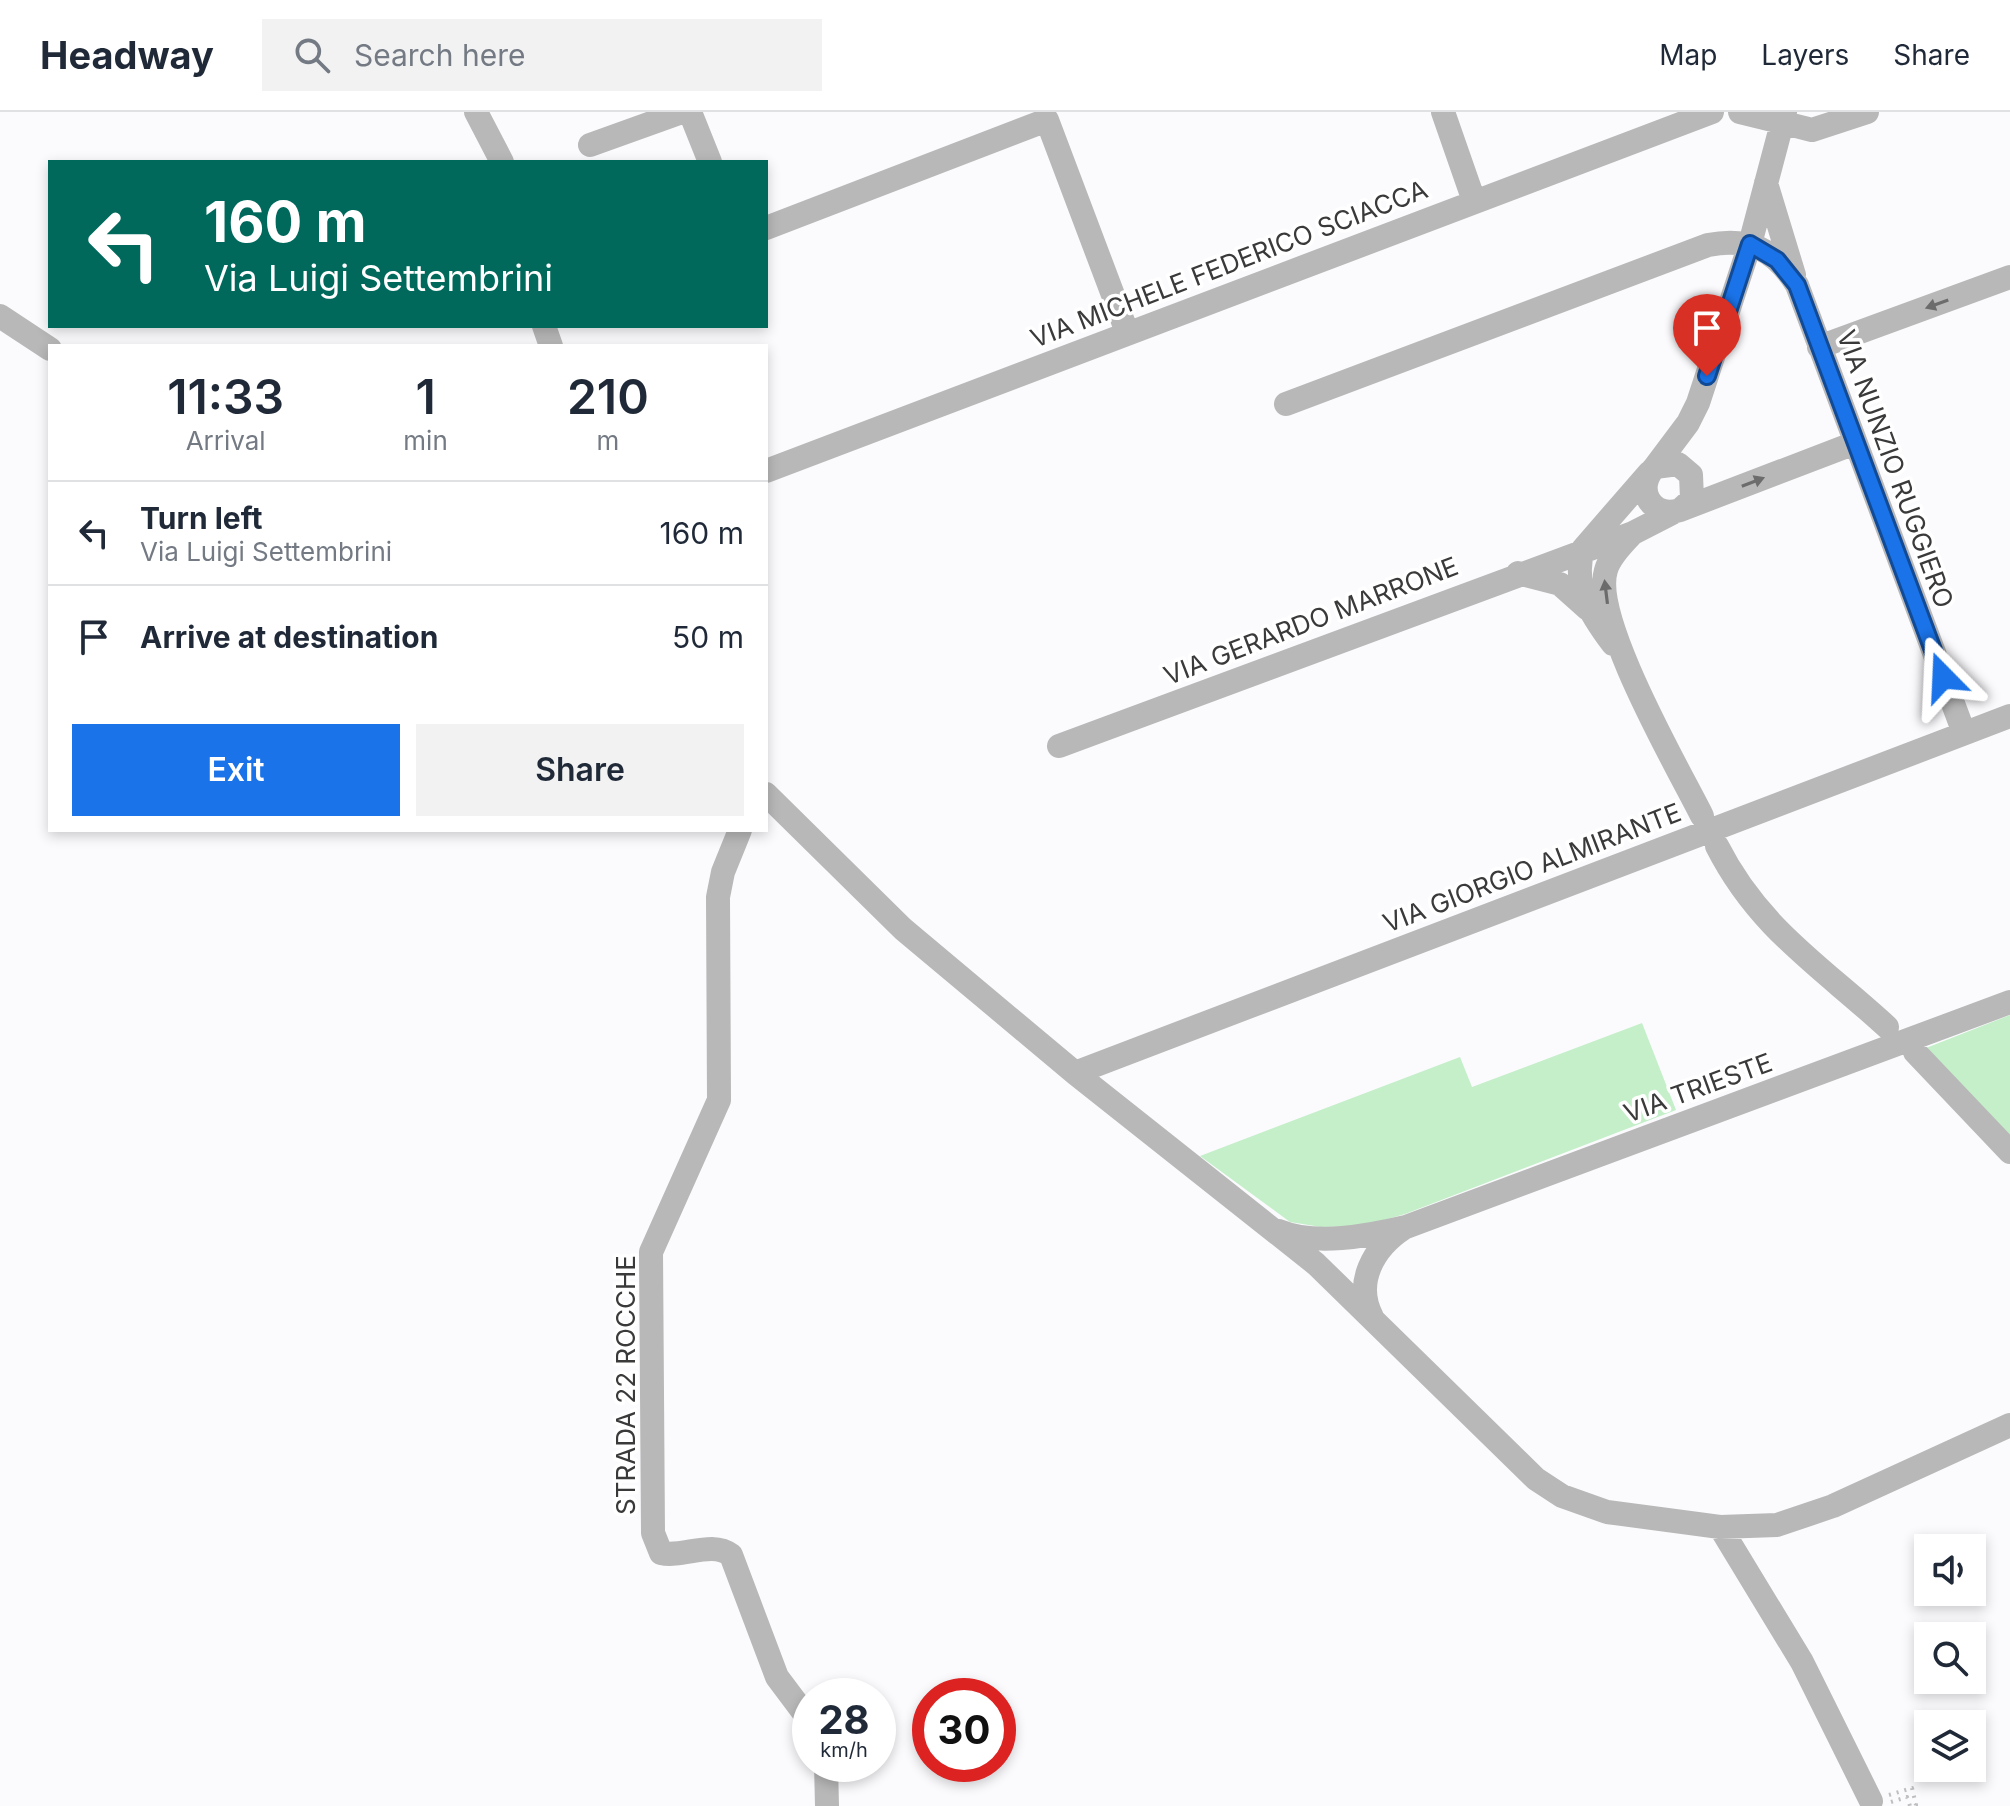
<!DOCTYPE html>
<html lang="en">
<head>
<meta charset="utf-8">
<style>
  :root { --surface:#fff; --page:#f2f2f3; --text:#1f2937; --muted:#747a83; --line:#e0e1e3; --accent:#1a73e8 }
  body { margin:0; font-family:Inter,sans-serif; background:var(--page); color:var(--text); height:100vh; display:flex; flex-direction:column; font-size:30px; white-space:nowrap }
  * { box-sizing:border-box; margin:0 }
  p { font-size:26px; color:var(--muted) }
  .icon { flex:none; width:44px; height:44px; fill:none; stroke:currentColor; stroke-width:2; stroke-linecap:round; stroke-linejoin:round }
  .map { position:relative; flex:1; overflow:hidden }
  .details { position:absolute; left:48px; top:232px; width:720px; height:488px; display:flex; flex-direction:column; background:var(--surface); border-radius:0px; box-shadow:0 4px 12px #0003 }
  .details>* { flex:none }
  .banner { position:absolute; left:48px; top:48px; width:720px; height:168px; border-radius:0px; box-shadow:0 4px 12px #0003; background:#00695c; color:#fff; overflow:hidden }
  .fabs { position:absolute; left:1914px; top:1422px; display:grid; gap:16px }
  .fabs a { display:grid; place-items:center; width:72px; height:72px; border-radius:0px; background:var(--surface); box-shadow:0 4px 12px #0003; font-size:40px }
  .speed { position:absolute; left:792px; top:1566px; display:flex; gap:16px; font-size:40px; font-weight:700; text-align:center }
  .speed>* { display:grid; place-content:center; width:104px; height:104px; border-radius:50%; background:var(--surface); box-shadow:0 4px 12px #0003; line-height:1 }
  .speed small { font-size:20px; font-weight:400 }
  .speed .limit { border:12px solid #d22; background:#fff; color:#111 }
  .pin { position:absolute; display:grid; place-items:center; width:68px; height:68px; color:#fff; margin:-82px -34px; border-radius:50% 50% 50% 0; rotate:-45deg; box-shadow:0 0 8px #0007 }
  .pin .icon { rotate:45deg }
  .me { position:absolute; width:88px; margin:-44px; rotate:339deg; stroke-linejoin:round; filter:drop-shadow(0 0 6px #0008) }
  .turn { display:flex; align-items:center; gap:28px; height:168px; padding:0 24px; font-size:36px }
  .turn .icon { width:104px; height:104px; stroke-width:2.5 }
  .turn b { display:block; font-size:56px; line-height:68px }
  .eta { display:flex; justify-content:space-evenly; align-items:center; height:136px; text-align:center }
  .eta b { font-size:48px; font-weight:600; line-height:56px }
  .action { display:flex; gap:16px; margin-top:auto; padding:16px 24px }
  .action a { flex:1; height:92px; border-radius:0px; background:var(--accent); color:#fff; font-size:32px; font-weight:600; line-height:92px; text-align:center }
  .action a+a { background:var(--page); color:var(--text) }
  ul { padding:0; list-style:none }
  li { display:flex; align-items:center; gap:24px; height:104px; padding:0 24px; border-top:2px solid var(--line) }
  li div { flex:1 }
  li b { display:block; font-size:30px }
  li em { font-style:normal }
  header { display:flex; align-items:center; gap:48px; box-sizing:border-box; height:112px; padding:0 40px; background:var(--surface); border-bottom:2px solid var(--line) }
  header strong { font-size:38px }
  nav { display:flex; gap:44px; margin-inline-start:auto; font-size:28px }
  .search { width:560px; height:72px; background:var(--page); display:flex; align-items:center; gap:20px; box-sizing:border-box; padding:0 28px; border-radius:0px; color:var(--muted); font-size:30px }
  .map>svg:first-child { display:block }
  .green { fill:#c4efc9 }
  .lines { fill:none; stroke-linecap:round; stroke-linejoin:round }
  .path { stroke:#bfbfc1; stroke-width:4; stroke-dasharray:2 6; stroke-linecap:butt }
  .minor { stroke:#b9b8b8; stroke-width:24 }
  .oneway { fill:#6d6c6d }
  .route-casing { stroke:#114b97; stroke-width:20 }
  .route { stroke:#1a73e8; stroke-width:14 }
  .labels { text-anchor:middle; stroke-width:7; stroke-linejoin:round; paint-order:stroke }
  .street-label { font-size:26px; fill:#3a3a3b; stroke:#fff }
</style>
</head>
<body>
<header>
<strong>Headway</strong>
<div class="search"><svg class="icon" aria-label="search" viewBox="0 0 24 24"><circle cx="10" cy="10" r="6"/><path d="M15 15l6 6"/></svg>Search here</div>
<nav><a>Map</a><a>Layers</a><a>Share</a></nav>
</header>
<div class="map">
<svg width="2010" height="1694" viewBox="0 0 2010 1694">
  <rect width="100%" height="100%" fill="#fbfbfe"/>
  <!-- green -->
  <path class="green" d="M 2010,903 L 2010,1023 L 1926,936 Z
    M 1642,911 L 1676,998 L 1405,1102 L 1363,1114 L 1321,1115 L 1290,1110 L 1200,1044 L 1460,945 L 1472,975 Z"/>
  <g class="lines">
    <!-- path -->
    <path class="path" d="M 1889,1683 L 1912,1676 L 1916,1693 L 1912,1694
      M 1891,1690 L 1907,1685 L 1910,1694"/>
    <!-- minor -->
    <path class="minor" d="M 476,0 L 502,50
      M 690,0 L 710,50
      M 1443,0 L 1474,89
      M 1740,0 L 1812,18 L 1867,0
      M 590,33 L 682,0
      M 1766,71 L 1794,163
      M 766,116 L 1047,8 L 1127,220
      M 0,204 L 50,237
      M 544,214 L 551,234
      M 1819,235 L 2010,165
      M 1286,292 L 1708,133 C 1749,125 1775,137 1797,173 L 1964,621
      M 1655,355 L 1688,311 L 1698,291 L 1750,132 L 1785,0
      M 766,359 L 1712,0
      M 1680,398 L 1692,387 L 1691,363 L 1678,352 L 1655,355 C 1634,376 1651,407 1680,398 L 1855,331
      M 1631,423 C 1622,433 1610,444 1606,458 C 1591,506 1678,656 1702,704
      M 1518,461 L 1560,472 L 1588,497
      M 1613,532 C 1591,503 1572,474 1583,437 L 1649,361
      M 1059,634 L 1633,421 L 1672,401
      M 766,682 L 903,817 L 1075,961 L 1316,1152 L 1536,1367 L 1562,1384 L 1607,1400 L 1720,1415 L 1777,1413 L 1833,1394 L 2010,1313
      M 740,718 L 723,760 L 718,785 L 719,988 L 651,1140 L 653,1421 L 661,1441 C 683,1446 712,1428 731,1443 L 777,1565 L 810,1609
      M 1717,734 C 1759,817 1822,855 1887,915
      M 1915,940 L 2010,1040
      M 1075,961 L 2010,604
      M 1279,1119 C 1315,1134 1368,1124 1406,1115 L 2010,890
      M 1372,1205 C 1354,1171 1373,1136 1404,1116
      M 1720,1415 L 1802,1550 L 1871,1689
      M 826,1652 L 827,1694"/>
  </g>
  <!-- one-way arrows -->
  <defs><path id="oneway-solid" d="M-6-.8H1V-3.2L6.5 0L1 3.2V.8H-6Z" transform="scale(2)"/></defs>
  <g class="oneway">
    <use href="#oneway-solid" transform="translate(1937 192) rotate(160)"/>
    <use href="#oneway-solid" transform="translate(1753 370) rotate(-21)"/>
    <use href="#oneway-solid" transform="translate(1606 480) rotate(-97)"/>
  </g>
  <g class="lines">
    <!-- route casing -->
    <g class="route-casing">
      <path id="route" d="M 1707,264 L 1750,132 L 1777,148 L 1797,173 L 1943,565"/>
    </g>
    <!-- route -->
    <use href="#route" class="route"/>
  </g>
  <g class="labels">
    <!-- street labels -->
    <g class="street-label">
      <text transform="translate(1229 152) rotate(-21)" y="9">VIA MICHELE FEDERICO SCIACCA</text>
      <text transform="translate(1895 357) rotate(70)" y="9">VIA NUNZIO RUGGIERO</text>
      <text transform="translate(1311 509) rotate(-21)" y="9">VIA GERARDO MARRONE</text>
      <text transform="translate(1532 756) rotate(-21)" y="9">VIA GIORGIO ALMIRANTE</text>
      <text transform="translate(1698 976) rotate(-20)" y="9">VIA TRIESTE</text>
      <text transform="translate(626 1273) rotate(-90)" y="9">STRADA 22 ROCCHE</text>
    </g>
  </g>
</svg>
<div class="fabs">
<a><svg class="icon" aria-label="sound" viewBox="0 0 24 24"><path d="M4 9h4l5-4v14l-5-4H4zM17 9q2 3 0 6"/></svg></a>
<a><svg class="icon" aria-label="search" viewBox="0 0 24 24"><circle cx="10" cy="10" r="6"/><path d="M15 15l6 6"/></svg></a>
<a><svg class="icon" aria-label="layers" viewBox="0 0 24 24"><path d="M12 4l9 5-9 5-9-5zM3 14l9 5 9-5"/></svg></a>
</div>
<div class="speed"><div>28<small>km/h</small></div><div class="limit">30</div></div>
<div class="pin" style="left:1707px;top:264px;background:#d93025"><svg class="icon" aria-label="arrive" viewBox="0 0 24 24"><path d="M6 21V4h12l-3 4 3 4H6"/></svg></div>
<svg class="me" style="left:1943px;top:565px" viewBox="-20 -20 40 40"><path d="M0-17L14 15 0 8-14 15z" fill="#1a73e8" stroke="#fff" stroke-width="4"/></svg>
<div class="banner">
<div class="turn"><svg class="icon" aria-label="left" viewBox="0 0 24 24"><path d="M17 20v-9H6M10 6l-5 5 5 5"/></svg><div><b>160 m</b>Via Luigi Settembrini</div></div>
</div>
<section class="details">
<div class="eta">
<div><b>11:33</b><p>Arrival</p></div>
<div><b>1</b><p>min</p></div>
<div><b>210</b><p>m</p></div>
</div>
<ul>
<li><svg class="icon" aria-label="left" viewBox="0 0 24 24"><path d="M17 20v-9H6M10 6l-5 5 5 5"/></svg><div><b>Turn left</b><p>Via Luigi Settembrini</p></div><em>160 m</em></li>
<li><svg class="icon" aria-label="arrive" viewBox="0 0 24 24"><path d="M6 21V4h12l-3 4 3 4H6"/></svg><div><b>Arrive at destination</b></div><em>50 m</em></li>
</ul>
<div class="action"><a>Exit</a><a>Share</a></div>
</section>
</div>
</body>
</html>
